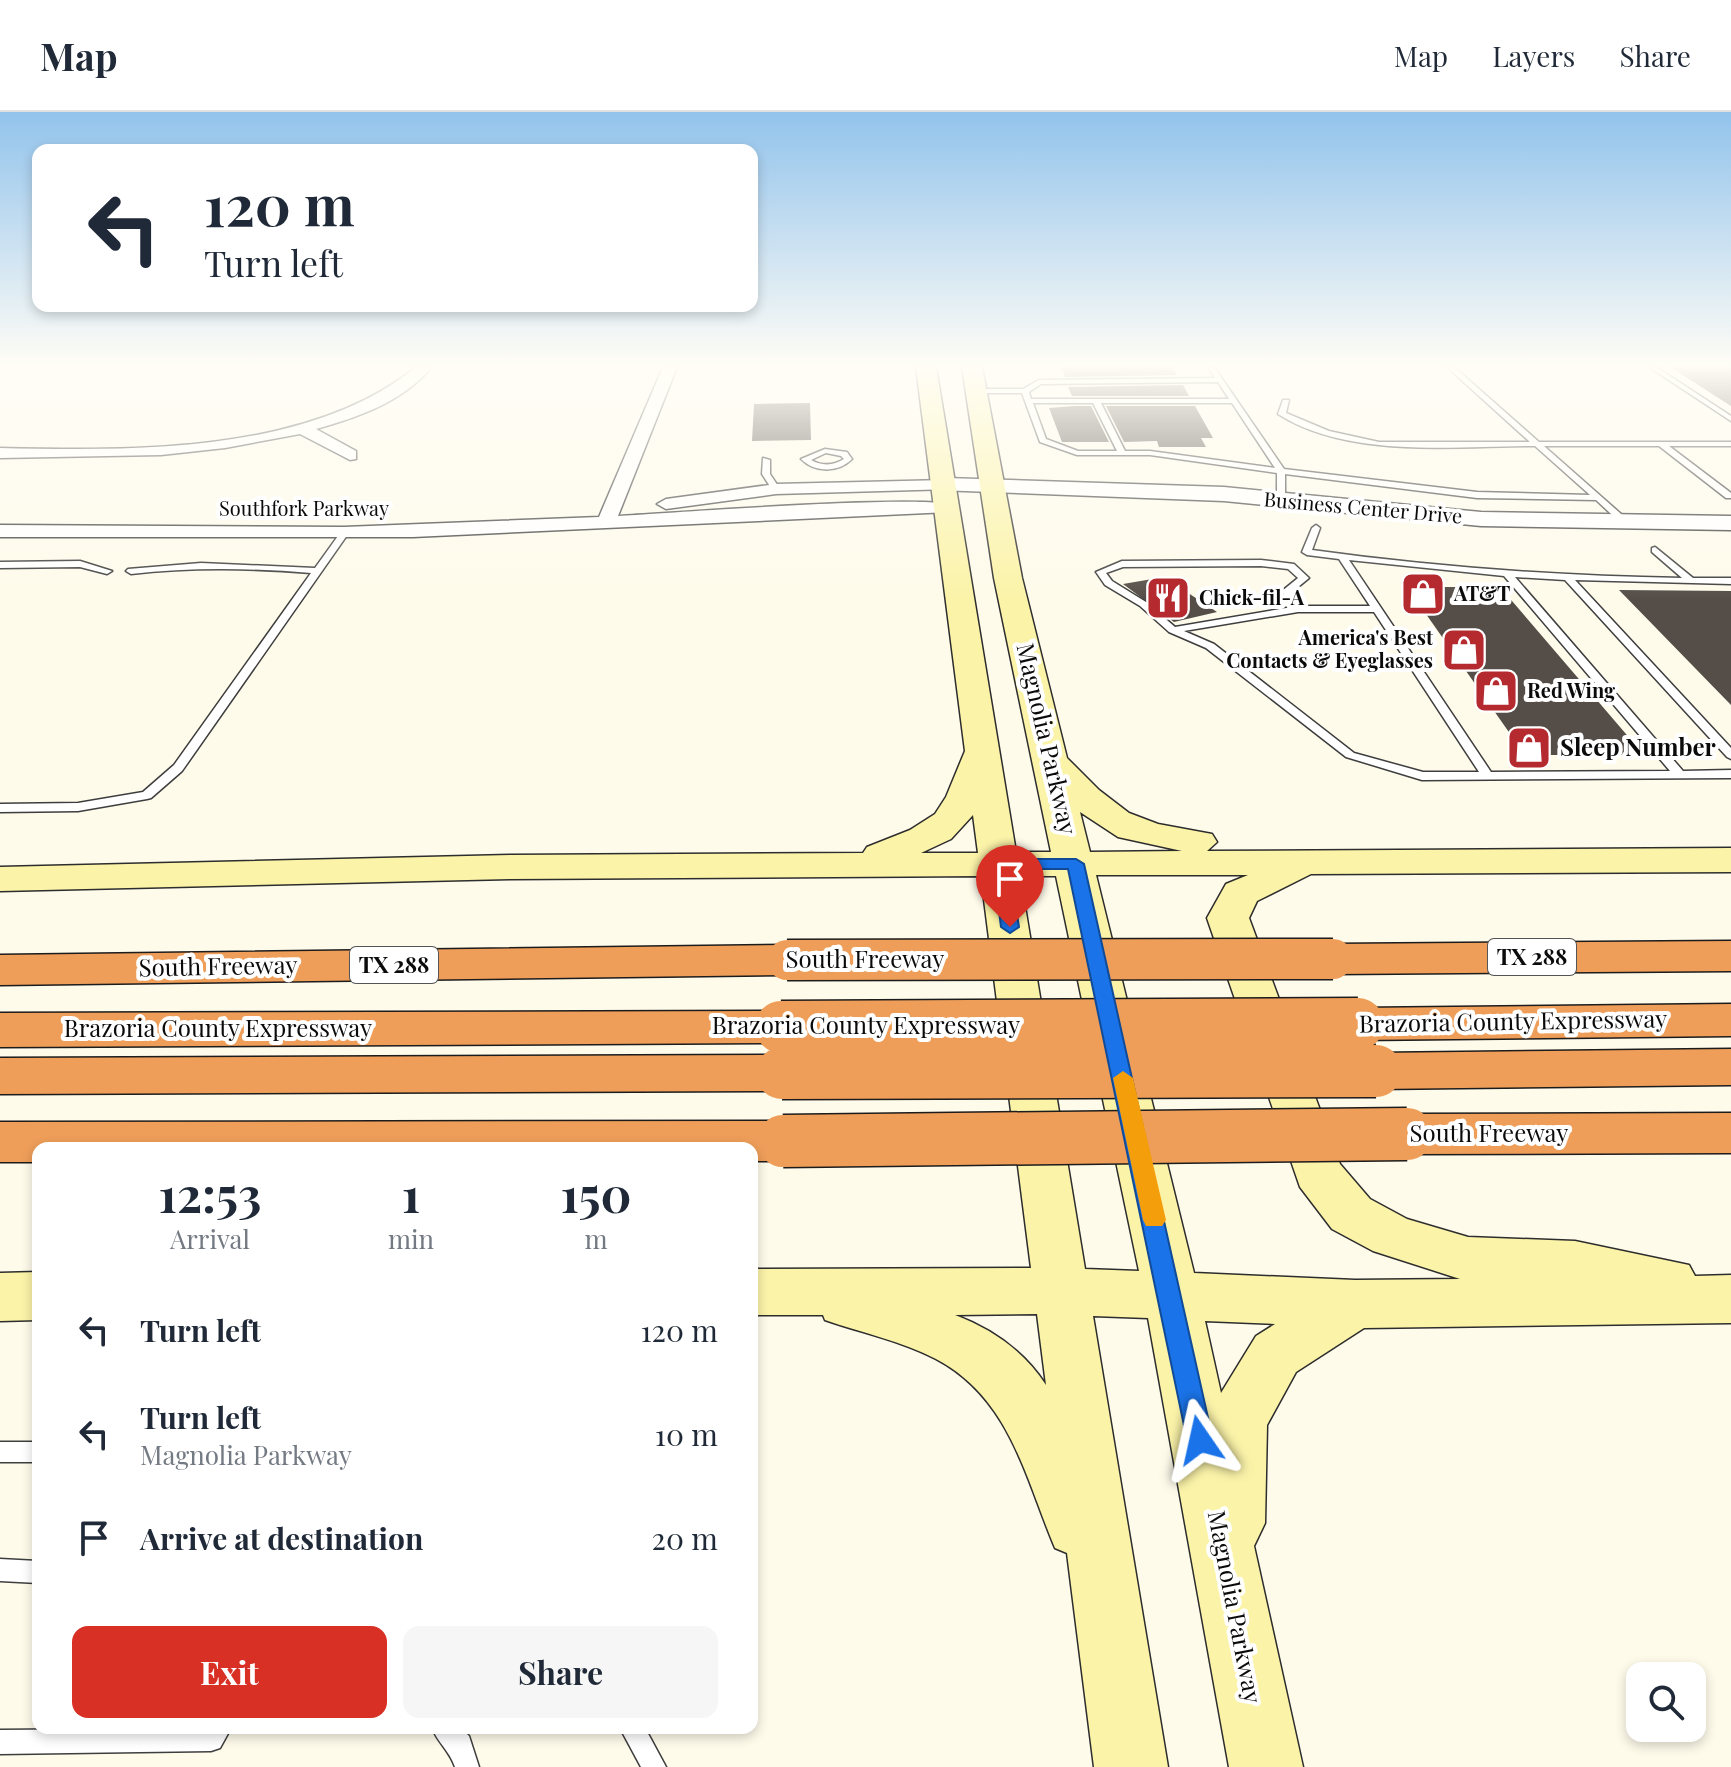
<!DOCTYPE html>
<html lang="en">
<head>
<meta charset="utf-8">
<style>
  :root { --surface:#fff; --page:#f6f6f7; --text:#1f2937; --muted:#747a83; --line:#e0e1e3; --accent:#d93025 }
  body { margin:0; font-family:"Playfair Display",serif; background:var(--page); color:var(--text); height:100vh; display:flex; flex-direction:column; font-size:30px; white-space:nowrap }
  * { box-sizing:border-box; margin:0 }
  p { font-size:26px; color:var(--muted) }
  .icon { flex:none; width:44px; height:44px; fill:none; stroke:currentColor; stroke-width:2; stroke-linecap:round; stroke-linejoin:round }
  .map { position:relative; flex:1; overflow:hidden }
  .side { position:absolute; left:32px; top:1030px; width:726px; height:592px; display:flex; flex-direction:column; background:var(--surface); border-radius:16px; box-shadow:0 4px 12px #0003 }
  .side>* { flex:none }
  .guide { position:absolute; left:32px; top:32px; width:726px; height:168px; border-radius:16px; box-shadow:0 4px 12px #0003; background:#fff; color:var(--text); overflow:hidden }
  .tools { position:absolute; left:1626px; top:1550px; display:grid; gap:16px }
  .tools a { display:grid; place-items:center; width:80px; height:80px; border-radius:16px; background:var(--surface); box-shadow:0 4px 12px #0003; font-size:40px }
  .pin { position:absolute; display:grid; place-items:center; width:68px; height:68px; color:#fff; margin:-82px -34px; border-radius:50% 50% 50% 0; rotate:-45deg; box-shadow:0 0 8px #0007 }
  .pin .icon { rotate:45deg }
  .me { position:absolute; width:88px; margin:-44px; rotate:349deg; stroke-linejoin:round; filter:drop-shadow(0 0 6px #0008) }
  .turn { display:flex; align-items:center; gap:28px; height:168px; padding:0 40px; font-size:36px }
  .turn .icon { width:104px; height:104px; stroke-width:2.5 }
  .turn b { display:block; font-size:56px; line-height:68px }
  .eta { display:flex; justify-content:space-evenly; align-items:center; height:136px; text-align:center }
  .eta b { font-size:48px; font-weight:700; line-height:56px }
  .primary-button { display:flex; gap:16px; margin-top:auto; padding:16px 40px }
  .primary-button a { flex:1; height:92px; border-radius:16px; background:var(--accent); color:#fff; font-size:32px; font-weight:700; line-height:92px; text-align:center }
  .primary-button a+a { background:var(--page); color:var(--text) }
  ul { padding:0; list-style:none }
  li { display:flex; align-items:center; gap:24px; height:104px; padding:0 40px }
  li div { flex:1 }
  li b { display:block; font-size:30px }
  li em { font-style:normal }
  header { display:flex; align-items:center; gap:48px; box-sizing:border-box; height:112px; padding:0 40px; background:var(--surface); border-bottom:2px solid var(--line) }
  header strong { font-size:38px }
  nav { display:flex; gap:44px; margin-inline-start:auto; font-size:28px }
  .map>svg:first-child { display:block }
  .building { fill:#544d48 }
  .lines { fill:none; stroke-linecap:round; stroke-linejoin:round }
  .service-casing { stroke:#3e3e3e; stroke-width:3 }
  .minor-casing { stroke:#3e3e3e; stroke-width:3 }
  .tertiary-casing { stroke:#3e3e3e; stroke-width:3 }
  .secondary-casing { stroke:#2d2d2d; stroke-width:3 }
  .motorway-casing { stroke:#1c1c1c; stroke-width:3 }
  .service { fill:#fff; fill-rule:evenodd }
  .minor { fill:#fff; fill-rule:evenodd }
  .tertiary { fill:#fff; fill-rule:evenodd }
  .secondary { fill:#fbf3a8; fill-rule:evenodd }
  .motorway { fill:#ee9e59; fill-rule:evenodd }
  .motorway-bridge-far1-casing { stroke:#1c1c1c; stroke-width:43; stroke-linecap:butt }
  .motorway-bridge-casing { stroke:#1c1c1c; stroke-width:55; stroke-linecap:butt }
  .motorway-bridge-far1 { stroke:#ee9e59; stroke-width:40 }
  .motorway-bridge { stroke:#ee9e59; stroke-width:52 }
  .route { fill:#1a73e8; stroke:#114b97; stroke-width:2 }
  .slow { fill:#f59e0b }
  .labels { text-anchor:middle; stroke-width:8; stroke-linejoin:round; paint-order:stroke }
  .far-street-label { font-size:20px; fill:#0b0b0b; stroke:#fff }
  .far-poi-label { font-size:20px; font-weight:bold; fill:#0b0b0b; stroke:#fff; text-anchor:start }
  .shield { fill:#fff; stroke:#545454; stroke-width:2 }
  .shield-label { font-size:22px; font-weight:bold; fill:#0b0b0b }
  .street-label { font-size:24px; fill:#0b0b0b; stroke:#fff }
  .poi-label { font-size:24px; font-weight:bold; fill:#0b0b0b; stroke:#fff; text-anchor:start }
</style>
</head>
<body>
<header>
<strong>Map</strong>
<nav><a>Map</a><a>Layers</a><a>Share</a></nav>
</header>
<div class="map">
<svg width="1731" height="1655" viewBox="0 0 1731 1655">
  <rect width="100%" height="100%" fill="#fefbeb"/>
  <!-- building -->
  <path class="building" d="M 1061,255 L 1172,255 L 1177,263 L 1065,265 Z
    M 1670,255 L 1731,255 L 1731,294 Z
    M 1183,273 L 1189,284 L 1072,284 L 1068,275 Z
    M 810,291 L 811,328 L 752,329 L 754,292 Z
    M 1075,294 L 1091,294 L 1109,330 L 1062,330 L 1049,296 Z
    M 1106,294 L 1195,294 L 1213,326 L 1201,326 L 1206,335 L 1159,335 L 1157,329 L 1124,330 Z
    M 1164,465 L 1217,500 L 1174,510 L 1123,472 Z
    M 1407,475 L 1500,475 L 1644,643 L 1525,643 Z
    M 1619,478 L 1731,479 L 1731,593 Z"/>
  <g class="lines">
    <!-- service casing -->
    <g class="service-casing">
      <path id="service" d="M 1208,255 L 1214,255 L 1284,357 L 1477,380 L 1590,383 L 1535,334 C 1455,334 1348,347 1278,302 L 1283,288 L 1289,288 L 1286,301 L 1329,319 L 1379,330 L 1530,330 L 1447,255 L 1454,255 L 1539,330 L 1731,330 L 1731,334 L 1669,334 L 1731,381 L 1731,386 L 1726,386 L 1659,334 L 1544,334 L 1629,409 L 1629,413 L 1623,413 L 1596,388 L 1477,386 L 1285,362 L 1285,388 L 1281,391 L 1277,388 L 1277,361 L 1150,343 L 1077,343 L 1040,330 L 1022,281 L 977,281 L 973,279 L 977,277 L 1023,277 L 1039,268 L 1215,266 ZM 1218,270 L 1229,287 L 1031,287 L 1029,280 L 1041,272 ZM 1033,291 L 1093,291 L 1117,339 L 1078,339 L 1046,327 ZM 1101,291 L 1232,291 L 1275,356 L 1150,339 L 1125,339 Z
        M 1649,255 L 1656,255 L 1731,304 L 1731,309 Z
        M 825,337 L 847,340 L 852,347 C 838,361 815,361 801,347 ZM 826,341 L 841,344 L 844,347 C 833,354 822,354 811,348 Z
        M 763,346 L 770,348 L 770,362 L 780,377 L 779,379 L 773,379 L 762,362 Z
        M 1316,413 L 1320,416 L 1312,438 C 1435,455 1558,464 1682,466 L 1652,440 L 1652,436 L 1655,435 L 1693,466 L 1731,466 L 1731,472 L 1575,468 L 1731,636 L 1731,647 L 1727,645 L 1565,468 L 1515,465 L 1683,659 L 1731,658 L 1731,666 L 1422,668 L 1346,645 L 1206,536 L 1169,520 L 1140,494 L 1105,473 L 1096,460 L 1122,449 L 1261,448 L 1294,452 L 1309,466 L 1292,480 L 1301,494 L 1370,494 L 1339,447 L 1307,443 L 1302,440 L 1312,416 ZM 1349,448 L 1504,464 L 1670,659 L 1491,660 ZM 1261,454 L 1288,457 L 1298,466 L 1282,479 L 1292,495 L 1175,515 L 1146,490 L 1112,469 L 1106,461 L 1123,455 ZM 1298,500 L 1374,500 L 1479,660 L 1423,660 L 1354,641 L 1214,532 L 1184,519 Z
        M 343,417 L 350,419 L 182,659 L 151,686 L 147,687 L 78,699 L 0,700 L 0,692 L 78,691 L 143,680 L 174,653 L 311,461 C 251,456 191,455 131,462 L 126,459 L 128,457 L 201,451 L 315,456 Z
        M 80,449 L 112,459 L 107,462 L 80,455 L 0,456 L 0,450 Z
        M 0,1330 L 38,1330 L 38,1350 L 0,1350 Z
        M 0,1447 L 38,1449 L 38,1471 L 0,1469 Z
        M 231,1616 L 220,1636 L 211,1639 L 0,1642 L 0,1618 Z
        M 432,1616 L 461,1616 L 469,1624 L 479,1655 L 455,1655 C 449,1638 438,1631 432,1616 Z
        M 620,1616 L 645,1616 L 666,1655 L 641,1655 Z"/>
    </g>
    <!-- minor casing -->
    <g class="minor-casing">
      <path id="minor" d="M 416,255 L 432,255 C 402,290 359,305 316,317 L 356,339 L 356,347 L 350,348 L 300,322 L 225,336 L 161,343 L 0,346 L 0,336 C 132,339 310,342 416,255 Z
        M 663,255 L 677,255 L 618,404 C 659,402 944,380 958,395 L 949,400 L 413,425 L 0,425 L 0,413 L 344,415 L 599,405 Z
        M 946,368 L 955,373 L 952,377 L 776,382 L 666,397 L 657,392 L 666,387 L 776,372 Z"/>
    </g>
    <!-- tertiary casing -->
    <g class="tertiary-casing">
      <path id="tertiary" d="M 946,366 L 1224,375 L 1481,400 L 1731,404 L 1731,418 L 1481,414 L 1224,389 L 938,378 L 935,373 Z"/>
    </g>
    <!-- secondary casing -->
    <g class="secondary-casing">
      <path id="secondary" d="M 916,255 L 936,255 L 1016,740 L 1051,740 L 994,466 L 962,255 L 982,255 L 1022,466 L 1067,646 L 1099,678 L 1129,701 L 1158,712 L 1212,722 L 1217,730 L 1207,739 L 1731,736 L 1731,760 L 1311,762 L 1257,789 L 1249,806 L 1340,1052 L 1370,1087 L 1407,1107 L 1468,1125 L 1575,1129 L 1689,1153 L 1695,1164 L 1731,1163 L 1731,1211 L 1364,1216 L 1296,1260 L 1267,1313 L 1265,1411 L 1254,1434 L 1303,1655 L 1229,1655 L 1148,1206 L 1093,1204 L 1168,1655 L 1094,1655 L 1067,1441 L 1055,1436 C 1025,1365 1010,1286 936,1247 C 902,1229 862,1221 825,1208 L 823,1203 L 752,1203 L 752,1157 L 1031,1156 L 981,764 L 511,767 L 0,779 L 0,755 L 511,743 L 863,741 L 867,735 L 910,718 L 935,702 L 946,685 L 965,639 ZM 1080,700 L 1118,725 L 1182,739 L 1090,740 ZM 973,703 L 978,741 L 921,741 L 951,727 ZM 1096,763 L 1248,763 L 1226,772 L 1207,806 L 1300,1075 L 1332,1117 L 1373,1139 L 1460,1167 L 1355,1168 L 1194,1161 ZM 1020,764 L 1056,764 L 1139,1159 L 1085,1157 ZM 1037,1202 L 1046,1273 C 1024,1239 992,1217 955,1203 ZM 1205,1209 L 1275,1212 L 1256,1224 L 1221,1281 Z
        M 38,1160 L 38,1208 L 0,1209 L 0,1161 Z"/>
    </g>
    <!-- motorway casing -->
    <g class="motorway-casing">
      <path id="motorway" d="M 1731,829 L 1731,859 L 1333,862 L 1317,857 L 1311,847 L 1317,837 L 1333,832 Z
        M 787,833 L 803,838 L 809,848 L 803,858 L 787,863 L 0,873 L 0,843 Z
        M 1731,892 L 1731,924 L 1358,928 L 1341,924 L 1334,912 L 1341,900 L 1358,896 Z
        M 781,899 L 798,903 L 805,915 L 798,927 L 781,931 L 0,935 L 0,901 Z
        M 1731,937 L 1731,973 L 1376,977 L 1359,972 L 1351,959 L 1359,946 L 1376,941 Z
        M 782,943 L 799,948 L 807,961 L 799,974 L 782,979 L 0,982 L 0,946 Z
        M 1731,1001 L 1731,1041 L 1407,1042 L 1389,1036 L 1381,1022 L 1389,1008 L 1407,1002 Z
        M 783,1009 L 801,1015 L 809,1029 L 801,1043 L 783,1049 L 752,1049 L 752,1036 L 38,1036 L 38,1050 L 0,1050 L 0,1010 Z"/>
    </g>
    <!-- service -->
    <use href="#service" class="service"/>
    <!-- minor -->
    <use href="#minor" class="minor"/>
    <!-- tertiary -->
    <use href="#tertiary" class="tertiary"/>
    <!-- secondary -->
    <use href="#secondary" class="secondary"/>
    <!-- motorway -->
    <use href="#motorway" class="motorway"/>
    <!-- motorway-bridge-far1 casing -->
    <g class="motorway-bridge-far1-casing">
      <path id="motorway-bridge-far1" d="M 787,848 L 1333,847"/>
    </g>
    <!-- motorway-bridge casing -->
    <g class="motorway-bridge-casing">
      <path id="motorway-bridge" d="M 781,915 L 1358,912
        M 782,961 L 1376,959
        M 783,1029 L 1407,1022"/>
    </g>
    <!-- motorway-bridge-far1 -->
    <use href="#motorway-bridge-far1" class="motorway-bridge-far1"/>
    <!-- motorway-bridge -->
    <use href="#motorway-bridge" class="motorway-bridge"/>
  </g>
  <!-- sky -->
  <linearGradient id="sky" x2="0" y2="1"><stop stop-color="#92c3ec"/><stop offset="0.52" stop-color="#fffdf6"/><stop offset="1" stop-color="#fffdf6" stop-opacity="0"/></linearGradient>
  <rect width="1731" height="487" fill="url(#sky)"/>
  <!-- route -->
  <path class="route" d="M 1001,747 L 1076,747 L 1084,752 L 1213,1328 L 1209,1336 L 1200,1340 L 1191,1336 L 1187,1328 L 1068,757 L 1010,757 L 1019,815 L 1010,821 L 1001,815 L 993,752 Z"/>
  <!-- slow -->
  <path class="slow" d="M 1123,959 L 1133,966 L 1166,1108 L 1162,1114 L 1146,1114 L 1143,1108 L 1113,966 Z"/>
  <!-- icons -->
  <defs>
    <g id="shop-square" transform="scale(2.3)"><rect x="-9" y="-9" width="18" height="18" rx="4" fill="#b52a2f" stroke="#fff"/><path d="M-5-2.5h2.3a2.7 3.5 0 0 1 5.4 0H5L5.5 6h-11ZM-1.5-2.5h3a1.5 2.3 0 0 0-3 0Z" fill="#fff"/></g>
    <g id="restaurant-square" transform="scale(2.3)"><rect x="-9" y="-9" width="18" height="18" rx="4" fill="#b52a2f" stroke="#fff"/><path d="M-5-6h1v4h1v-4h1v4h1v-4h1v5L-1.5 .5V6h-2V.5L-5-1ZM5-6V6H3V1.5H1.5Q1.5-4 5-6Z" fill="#fff"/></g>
  </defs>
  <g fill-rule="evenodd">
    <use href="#shop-square" x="1423" y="482"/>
    <use href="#restaurant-square" x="1168" y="486"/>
    <use href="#shop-square" x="1464" y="538"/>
    <use href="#shop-square" x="1496" y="579"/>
    <use href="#shop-square" x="1529" y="636"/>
  </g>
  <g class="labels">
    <!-- far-street labels -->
    <g class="far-street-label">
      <text transform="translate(1363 396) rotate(5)" y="7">Business Center Drive</text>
      <text x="304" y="404">Southfork Parkway</text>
    </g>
    <!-- far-poi labels -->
    <g class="far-poi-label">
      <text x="1454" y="489">AT&amp;T</text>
      <text x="1199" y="493">Chick-fil-A</text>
      <text x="1433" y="533" text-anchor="end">America's Best<tspan x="1433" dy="23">Contacts &amp; Eyeglasses</tspan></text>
      <text x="1527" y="586">Red Wing</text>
    </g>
    <!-- shield labels -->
    <g class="shield">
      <rect x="1488" y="827" width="88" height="36" rx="6"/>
      <rect x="350" y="835" width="88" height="36" rx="6"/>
    </g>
    <g class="shield-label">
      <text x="1532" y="853">TX 288</text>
      <text x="394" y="861">TX 288</text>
    </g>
    <!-- street labels -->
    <g class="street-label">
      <text transform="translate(1046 627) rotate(77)" y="8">Magnolia Parkway</text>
      <text x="865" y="856">South Freeway</text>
      <text transform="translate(218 855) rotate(-1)" y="8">South Freeway</text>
      <text transform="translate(1513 910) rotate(-1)" y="8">Brazoria County Expressway</text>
      <text x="866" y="922">Brazoria County Expressway</text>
      <text x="218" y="925">Brazoria County Expressway</text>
      <text x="1489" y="1030">South Freeway</text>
      <text transform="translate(1234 1495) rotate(79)" y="8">Magnolia Parkway</text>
    </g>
    <!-- poi labels -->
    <g class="poi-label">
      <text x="1560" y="644">Sleep Number</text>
    </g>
  </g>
</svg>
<div class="tools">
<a><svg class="icon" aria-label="search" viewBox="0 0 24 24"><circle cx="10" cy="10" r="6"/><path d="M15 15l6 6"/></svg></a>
</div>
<div class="pin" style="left:1010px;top:815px;background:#d93025"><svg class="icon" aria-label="arrive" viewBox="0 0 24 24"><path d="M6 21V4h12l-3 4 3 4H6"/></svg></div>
<svg class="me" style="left:1200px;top:1328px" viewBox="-20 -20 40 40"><path d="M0-17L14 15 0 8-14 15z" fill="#1a73e8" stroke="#fff" stroke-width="4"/></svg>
<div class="guide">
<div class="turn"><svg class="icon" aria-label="left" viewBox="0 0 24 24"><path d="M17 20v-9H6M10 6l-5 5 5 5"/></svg><div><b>120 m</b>Turn left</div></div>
</div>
<section class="side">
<div class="eta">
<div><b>12:53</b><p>Arrival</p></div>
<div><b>1</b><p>min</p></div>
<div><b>150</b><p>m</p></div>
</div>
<ul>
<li><svg class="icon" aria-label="left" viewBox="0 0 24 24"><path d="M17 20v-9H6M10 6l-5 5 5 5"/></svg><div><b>Turn left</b></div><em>120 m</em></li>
<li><svg class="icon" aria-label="left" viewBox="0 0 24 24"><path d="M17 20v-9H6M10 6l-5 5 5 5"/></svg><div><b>Turn left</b><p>Magnolia Parkway</p></div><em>10 m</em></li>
<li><svg class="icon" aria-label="arrive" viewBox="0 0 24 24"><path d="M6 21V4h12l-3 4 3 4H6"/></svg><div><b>Arrive at destination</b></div><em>20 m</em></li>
</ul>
<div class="primary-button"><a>Exit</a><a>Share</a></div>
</section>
</div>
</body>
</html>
